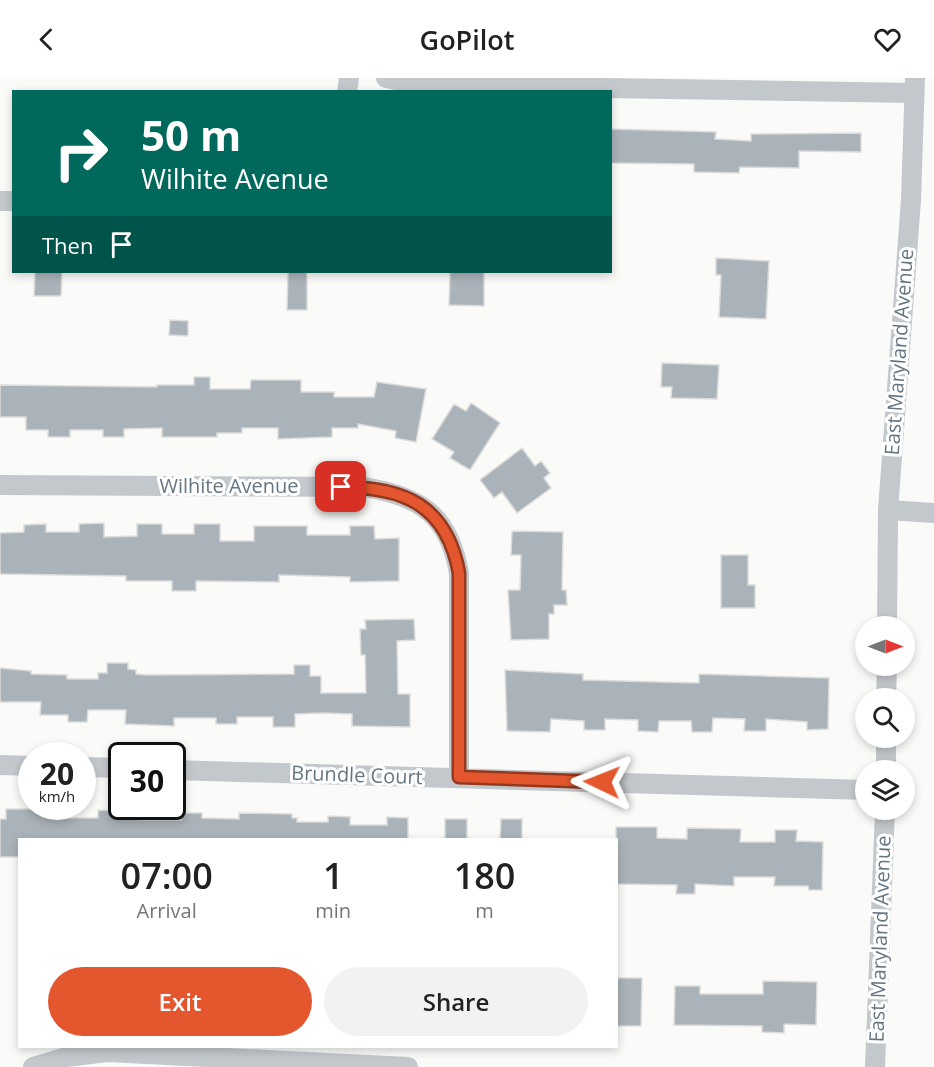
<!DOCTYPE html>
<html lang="en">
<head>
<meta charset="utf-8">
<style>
  :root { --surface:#fff; --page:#f2f2f2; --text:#222; --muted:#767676; --accent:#e4572e }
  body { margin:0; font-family:"Open Sans",sans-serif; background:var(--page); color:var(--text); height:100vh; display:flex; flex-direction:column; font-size:22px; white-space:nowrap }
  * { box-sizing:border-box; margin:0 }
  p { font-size:20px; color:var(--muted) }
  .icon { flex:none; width:33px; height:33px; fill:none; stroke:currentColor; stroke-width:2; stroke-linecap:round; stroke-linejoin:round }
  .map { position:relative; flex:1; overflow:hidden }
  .details { position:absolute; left:18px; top:760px; width:600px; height:210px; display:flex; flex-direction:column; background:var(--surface); border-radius:0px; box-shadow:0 3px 9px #0003 }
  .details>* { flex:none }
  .banner { position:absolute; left:12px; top:12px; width:600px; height:183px; border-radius:0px; box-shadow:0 3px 9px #0003; background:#00695c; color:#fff; overflow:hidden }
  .needle { width:39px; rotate:90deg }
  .fabs { position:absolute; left:855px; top:538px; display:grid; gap:12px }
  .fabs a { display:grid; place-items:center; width:60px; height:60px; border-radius:50%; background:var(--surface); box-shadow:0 3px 9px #0003; font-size:30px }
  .speed { position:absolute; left:18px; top:664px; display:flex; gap:12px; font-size:30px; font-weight:700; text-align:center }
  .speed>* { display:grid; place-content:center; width:78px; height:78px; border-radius:50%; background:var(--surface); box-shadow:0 3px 9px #0003; line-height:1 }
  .speed small { font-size:15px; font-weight:400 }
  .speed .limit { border:3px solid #111; border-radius:9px; background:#fff; color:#111 }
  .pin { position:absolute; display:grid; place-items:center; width:51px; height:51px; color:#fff; margin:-26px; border-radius:12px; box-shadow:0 3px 9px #0006 }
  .me { position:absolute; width:66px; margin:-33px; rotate:272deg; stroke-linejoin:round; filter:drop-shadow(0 0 4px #0008) }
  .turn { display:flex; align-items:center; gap:21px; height:126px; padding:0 30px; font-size:27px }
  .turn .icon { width:78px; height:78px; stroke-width:2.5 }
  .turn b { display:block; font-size:42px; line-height:51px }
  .then { display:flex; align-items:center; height:57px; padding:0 30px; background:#0003; gap:12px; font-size:22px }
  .eta { display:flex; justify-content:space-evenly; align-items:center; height:102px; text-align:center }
  .eta b { font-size:36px; font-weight:600; line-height:42px }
  .button { display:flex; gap:12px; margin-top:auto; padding:12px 30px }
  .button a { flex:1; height:69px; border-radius:36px; background:var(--accent); color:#fff; font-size:24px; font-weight:600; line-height:69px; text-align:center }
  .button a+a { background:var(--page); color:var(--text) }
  header { display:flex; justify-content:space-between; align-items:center; height:78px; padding:0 30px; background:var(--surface); font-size:27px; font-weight:600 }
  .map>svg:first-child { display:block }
  .building { fill:#aab3b9; stroke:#dcdcda; stroke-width:1.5 }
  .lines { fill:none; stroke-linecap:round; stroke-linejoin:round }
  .minor { stroke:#c3c8cc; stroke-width:20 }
  .route-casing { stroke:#94391e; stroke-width:15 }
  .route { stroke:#e4572e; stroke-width:10 }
  .labels { text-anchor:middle; stroke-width:6; stroke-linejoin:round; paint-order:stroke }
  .street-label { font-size:20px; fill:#657683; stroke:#fff }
</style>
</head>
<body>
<header><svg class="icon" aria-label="back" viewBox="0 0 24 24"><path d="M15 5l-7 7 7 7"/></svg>GoPilot<svg class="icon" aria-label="heart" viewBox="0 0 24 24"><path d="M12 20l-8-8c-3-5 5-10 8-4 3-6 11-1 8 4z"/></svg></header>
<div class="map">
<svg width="934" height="989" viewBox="0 0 934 989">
  <rect width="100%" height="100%" fill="#fafaf8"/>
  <!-- building -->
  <path class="building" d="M 610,51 L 716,54 L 715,61 L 751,63 L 751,56 L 861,55 L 861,74 L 799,73 L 799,90 L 740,89 L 739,95 L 694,94 L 694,86 L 610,85 Z
    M 716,180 L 769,183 L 766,241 L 719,239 L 721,197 L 716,197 Z
    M 35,194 L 62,194 L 61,218 L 34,218 Z
    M 288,194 L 307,194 L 307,232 L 287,232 Z
    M 450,194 L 484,194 L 484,228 L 449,227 Z
    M 170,242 L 188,243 L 188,258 L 169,257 Z
    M 662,285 L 719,287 L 717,321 L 671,320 L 672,309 L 661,309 Z
    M 194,299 L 210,299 L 210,311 L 250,311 L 251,302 L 301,302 L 301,314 L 334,314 L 334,319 L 374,319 L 377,304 L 426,311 L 416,364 L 395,360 L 396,353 L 358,346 L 358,350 L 332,350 L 332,359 L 278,361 L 278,350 L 242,350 L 242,355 L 217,355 L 217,359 L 162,359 L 162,350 L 124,351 L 124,359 L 103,359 L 103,352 L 70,352 L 70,359 L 48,359 L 48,352 L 26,352 L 26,339 L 0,339 L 0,307 L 157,309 L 157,307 L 194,307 Z
    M 471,325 L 500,345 L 470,392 L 450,380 L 454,374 L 432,361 L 454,326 L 466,333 Z
    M 522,370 L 535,388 L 541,383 L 550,395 L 544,400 L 551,410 L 517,435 L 502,414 L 494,420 L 480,402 Z
    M 104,445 L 104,459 L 137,458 L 137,446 L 162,446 L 162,456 L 194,456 L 194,446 L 220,446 L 220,463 L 254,463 L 254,448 L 307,448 L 307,457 L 350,457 L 350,448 L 374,448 L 375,461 L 399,460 L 399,503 L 350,504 L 350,499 L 279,497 L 279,504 L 196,503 L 196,513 L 172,513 L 172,503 L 126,503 L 126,498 L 0,496 L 0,455 L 24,454 L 24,447 L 46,446 L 46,454 L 79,454 L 79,446 Z
    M 512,453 L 563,454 L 562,512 L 566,512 L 567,527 L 554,527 L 554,536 L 549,536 L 549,561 L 511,562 L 508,512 L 520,512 L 521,477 L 511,477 Z
    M 721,477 L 748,477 L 748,507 L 755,507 L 755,530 L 721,530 Z
    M 414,541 L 415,562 L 397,563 L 398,616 L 410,616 L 410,649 L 352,648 L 352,636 L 321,635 L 295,636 L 295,649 L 273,649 L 273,639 L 237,639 L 237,646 L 216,646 L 216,640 L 174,640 L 174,648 L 125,646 L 126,632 L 88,632 L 87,644 L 68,644 L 68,637 L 40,637 L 41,624 L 0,624 L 0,590 L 31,593 L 31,596 L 67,597 L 67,601 L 98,601 L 98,595 L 107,595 L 107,585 L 128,585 L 128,591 L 136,592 L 136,596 L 147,597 L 294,596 L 294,587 L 310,587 L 310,598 L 321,598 L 321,615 L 366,615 L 365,577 L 361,577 L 360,551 L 366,551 L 365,542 Z
    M 505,592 L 583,596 L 583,602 L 660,604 L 699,605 L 699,596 L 829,600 L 828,651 L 807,652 L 807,644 L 766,641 L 766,653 L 744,653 L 745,641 L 713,640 L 712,654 L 692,654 L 691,643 L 659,643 L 658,654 L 638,653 L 638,642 L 605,641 L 605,652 L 584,652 L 584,643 L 551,641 L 550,654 L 507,653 Z
    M 6,731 L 60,731 L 59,735 L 65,736 L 65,740 L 98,740 L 98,732 L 118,733 L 118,740 L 144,742 L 181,742 L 181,735 L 202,735 L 202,740 L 239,741 L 239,735 L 292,736 L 292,740 L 297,740 L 297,744 L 328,744 L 328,738 L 350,739 L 350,747 L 387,747 L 387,739 L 408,740 L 408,762 L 20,762 L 20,779 L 0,779 L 0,741 L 6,741 Z
    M 445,741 L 467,741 L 467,762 L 445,762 Z
    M 501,741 L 522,741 L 522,762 L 500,762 Z
    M 616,749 L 657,749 L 657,760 L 687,761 L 687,750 L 741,751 L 740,764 L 775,764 L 775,752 L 797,752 L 796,763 L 823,764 L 822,812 L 809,812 L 808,808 L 774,808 L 775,799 L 734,799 L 734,808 L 695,806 L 695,816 L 676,816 L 677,807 L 616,806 Z
    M 616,900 L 642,900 L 641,948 L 616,948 Z
    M 763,903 L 817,904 L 816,947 L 784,946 L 784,955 L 762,954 L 762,948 L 674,947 L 675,908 L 700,908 L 700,916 L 763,916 Z"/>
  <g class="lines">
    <!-- minor -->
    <path class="minor" d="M 386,0 L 420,7 L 913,15
      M 347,14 L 349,0
      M 0,123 L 14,123
      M 0,407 L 364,409 C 420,418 449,437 459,495 L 459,699
      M 888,432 L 934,435
      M 887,549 L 888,432 L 911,122 L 915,0
      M 886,621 L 887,588
      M 0,687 L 32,688
      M 82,689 L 122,690
      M 172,692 L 866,712
      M 886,693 L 886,660
      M 33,989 L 66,979 L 107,974 L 408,989
      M 875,989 L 885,732"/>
  </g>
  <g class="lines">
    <!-- route casing -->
    <g class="route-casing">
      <path id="route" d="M 341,409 C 405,409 447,428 459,495 L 459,699 L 602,704"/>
    </g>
    <!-- route -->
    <use href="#route" class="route"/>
  </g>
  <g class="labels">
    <!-- street labels -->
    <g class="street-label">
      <text transform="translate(899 274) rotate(-86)" y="7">East Maryland Avenue</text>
      <text x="229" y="415">Wilhite Avenue</text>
      <text transform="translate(357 697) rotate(2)" y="7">Brundle Court</text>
      <text transform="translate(880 861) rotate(-88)" y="7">East Maryland Avenue</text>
    </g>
  </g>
</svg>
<div class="fabs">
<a><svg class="needle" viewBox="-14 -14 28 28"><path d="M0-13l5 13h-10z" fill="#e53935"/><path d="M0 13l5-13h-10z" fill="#767676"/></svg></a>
<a><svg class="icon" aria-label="search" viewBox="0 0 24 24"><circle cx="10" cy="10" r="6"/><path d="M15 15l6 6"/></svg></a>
<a><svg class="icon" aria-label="layers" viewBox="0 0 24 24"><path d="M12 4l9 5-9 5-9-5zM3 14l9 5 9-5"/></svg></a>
</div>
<div class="speed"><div>20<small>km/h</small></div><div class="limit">30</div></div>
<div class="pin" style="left:341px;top:409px;background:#d93025"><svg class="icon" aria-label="arrive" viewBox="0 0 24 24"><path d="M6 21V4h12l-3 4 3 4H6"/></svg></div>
<svg class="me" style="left:602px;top:704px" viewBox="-20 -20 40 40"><path d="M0-17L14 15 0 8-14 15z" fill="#e4572e" stroke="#fff" stroke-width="4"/></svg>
<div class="banner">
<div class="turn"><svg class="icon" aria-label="right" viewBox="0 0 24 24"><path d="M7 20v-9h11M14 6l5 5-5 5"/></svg><div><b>50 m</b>Wilhite Avenue</div></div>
<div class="then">Then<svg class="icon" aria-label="arrive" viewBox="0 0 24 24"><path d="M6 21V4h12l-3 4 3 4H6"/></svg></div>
</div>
<section class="details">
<div class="eta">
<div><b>07:00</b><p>Arrival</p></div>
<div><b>1</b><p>min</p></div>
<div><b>180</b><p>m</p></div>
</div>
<div class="button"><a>Exit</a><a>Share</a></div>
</section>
</div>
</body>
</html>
